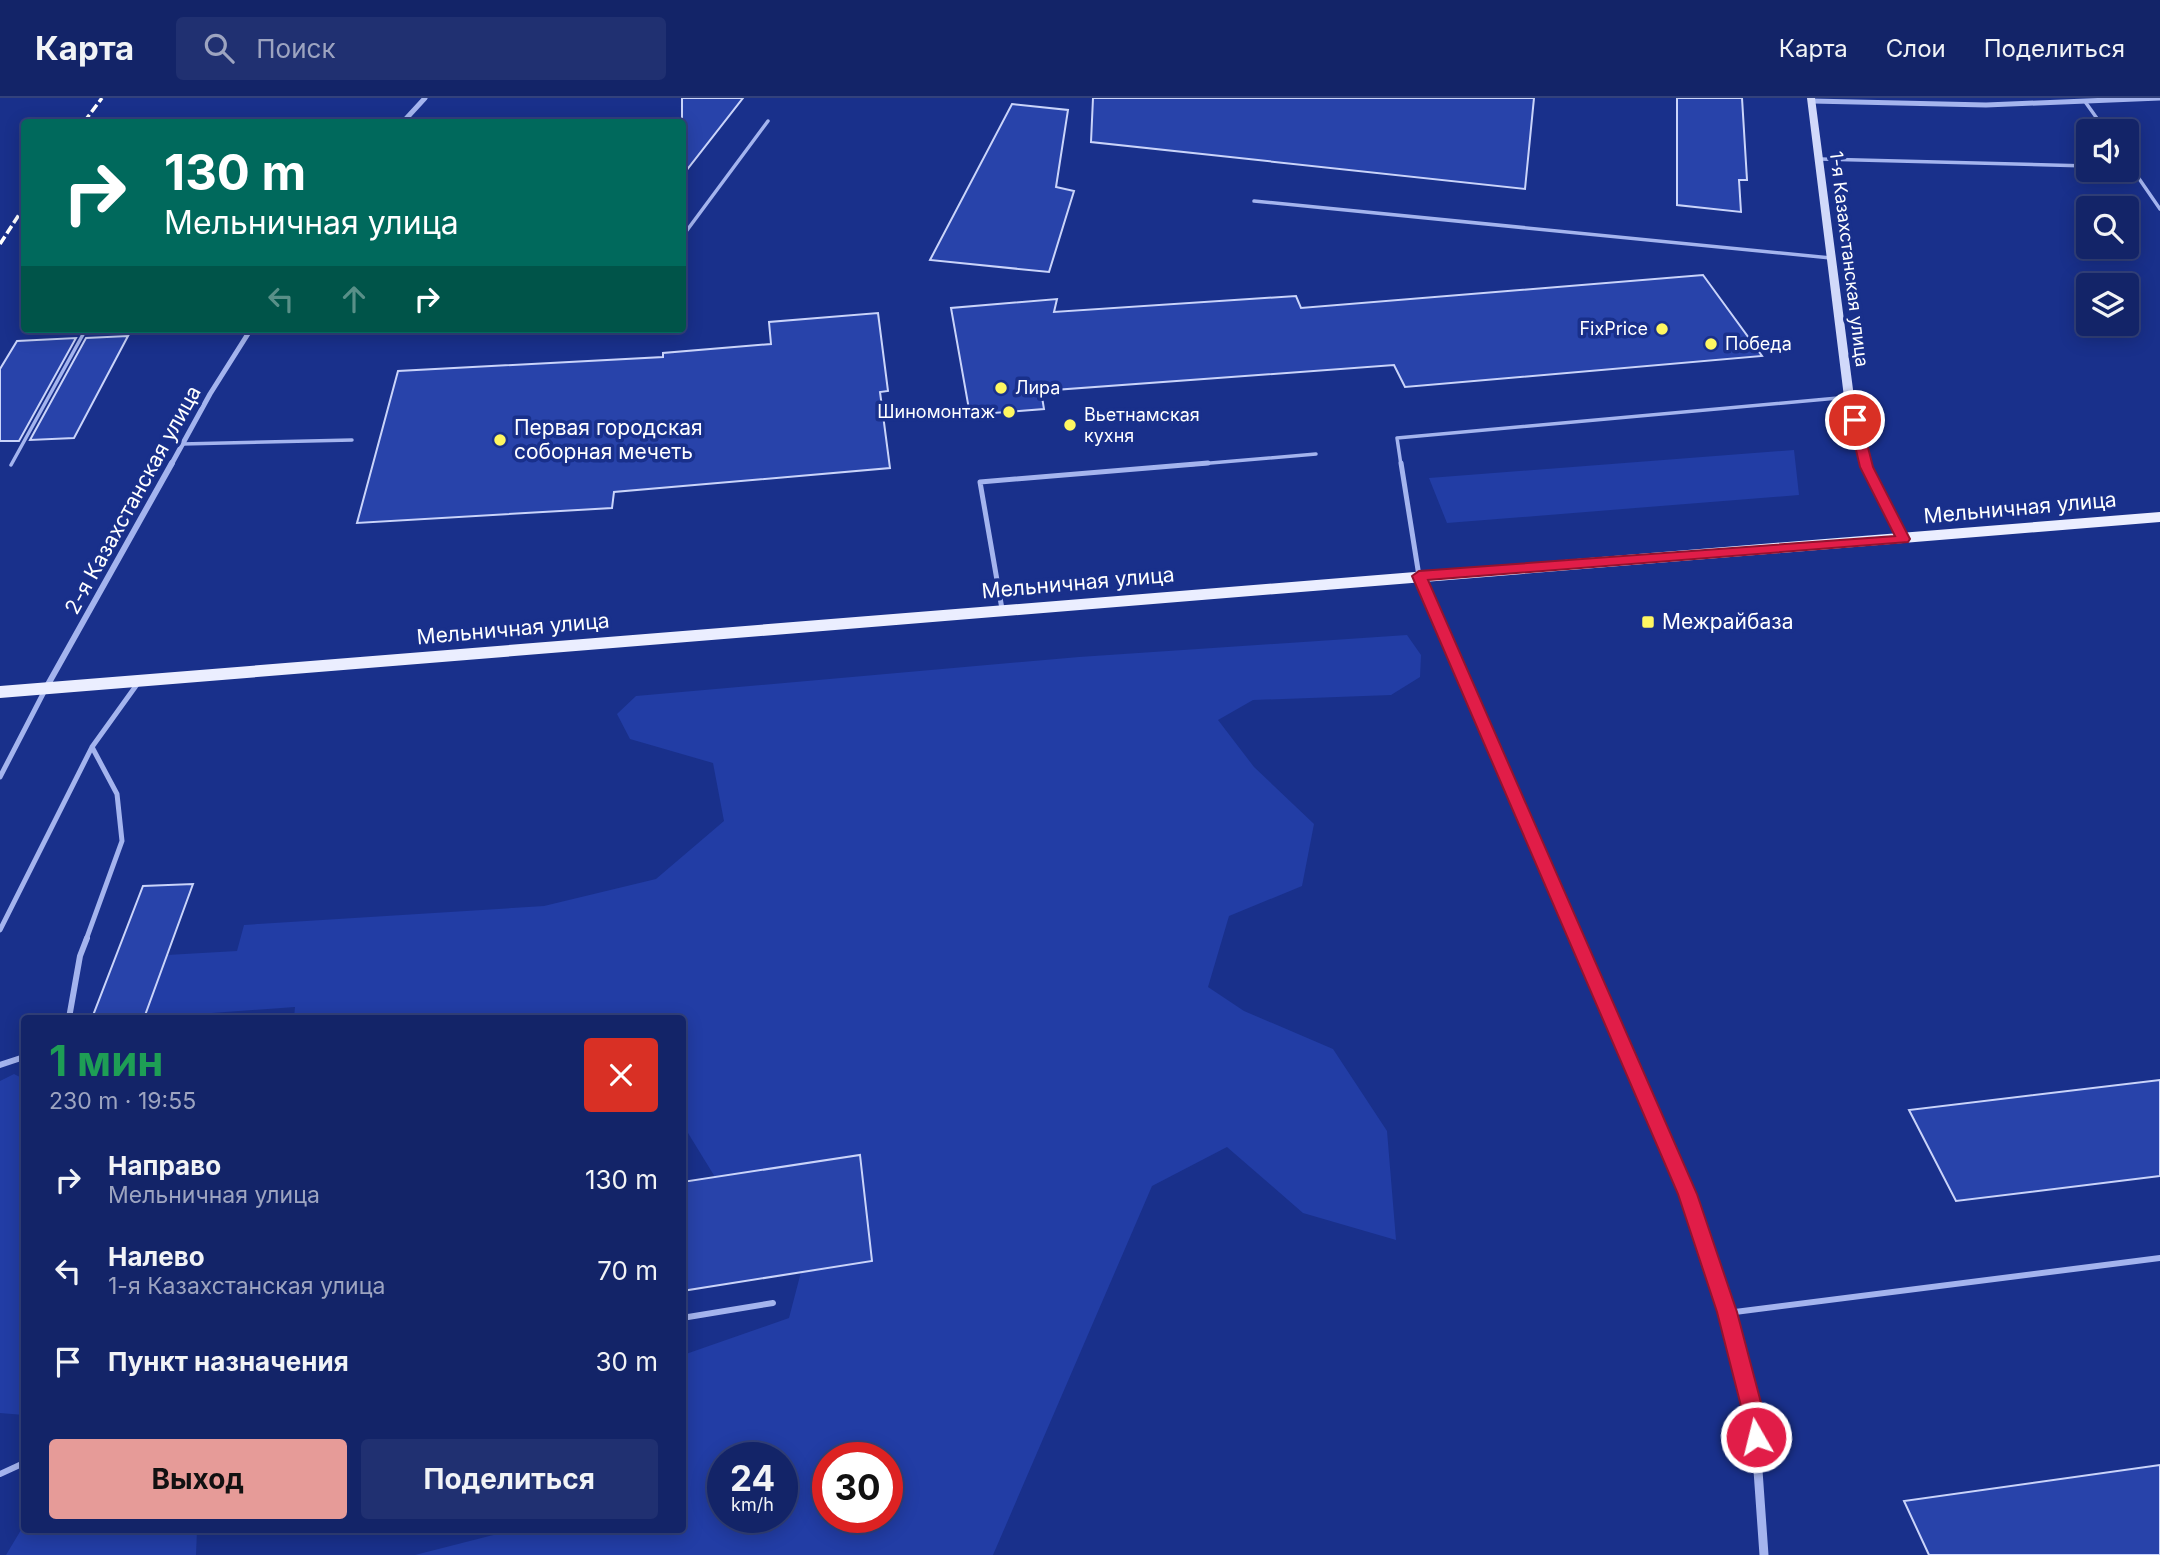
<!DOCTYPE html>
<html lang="ru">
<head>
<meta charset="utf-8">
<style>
  :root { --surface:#132468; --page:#203071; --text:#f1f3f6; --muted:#9da4c0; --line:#32417c; --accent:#e69b98 }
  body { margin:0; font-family:Inter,sans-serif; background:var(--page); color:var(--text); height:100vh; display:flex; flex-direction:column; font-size:26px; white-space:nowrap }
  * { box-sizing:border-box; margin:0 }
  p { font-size:23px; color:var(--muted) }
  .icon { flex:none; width:38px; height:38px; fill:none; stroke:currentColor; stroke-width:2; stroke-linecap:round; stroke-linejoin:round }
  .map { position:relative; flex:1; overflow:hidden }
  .details { position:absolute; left:21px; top:917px; width:665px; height:518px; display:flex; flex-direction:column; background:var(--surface); border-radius:7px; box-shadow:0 4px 18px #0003,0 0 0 2px var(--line) }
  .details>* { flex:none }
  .hud { position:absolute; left:21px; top:21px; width:665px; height:214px; border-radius:7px; box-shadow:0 4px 18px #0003,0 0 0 2px var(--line); background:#00695c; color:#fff; overflow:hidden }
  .controls { position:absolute; left:2076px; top:21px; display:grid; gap:14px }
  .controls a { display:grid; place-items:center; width:63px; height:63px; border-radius:7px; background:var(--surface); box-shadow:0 4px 18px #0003,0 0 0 2px var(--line); font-size:35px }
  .speed { position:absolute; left:707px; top:1344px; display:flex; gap:14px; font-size:35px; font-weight:700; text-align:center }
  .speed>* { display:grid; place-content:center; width:91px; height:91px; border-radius:50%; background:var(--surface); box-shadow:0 4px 18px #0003,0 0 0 2px var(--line); line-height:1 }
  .speed small { font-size:18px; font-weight:400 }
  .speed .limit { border:10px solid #d22; background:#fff; color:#111 }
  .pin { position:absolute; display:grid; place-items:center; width:60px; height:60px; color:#fff; margin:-30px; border:4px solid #fff; border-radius:50%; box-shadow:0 2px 7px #0007 }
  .me { position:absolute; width:77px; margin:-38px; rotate:352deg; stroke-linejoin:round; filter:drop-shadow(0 0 5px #0008) }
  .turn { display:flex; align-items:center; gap:24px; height:147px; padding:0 28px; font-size:32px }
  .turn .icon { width:91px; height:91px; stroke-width:2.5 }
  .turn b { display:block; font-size:49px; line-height:60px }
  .lanes { display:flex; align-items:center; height:66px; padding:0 28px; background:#0003; justify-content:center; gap:35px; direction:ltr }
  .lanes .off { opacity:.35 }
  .round { display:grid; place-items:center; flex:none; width:74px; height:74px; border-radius:7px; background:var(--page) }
  .summary { display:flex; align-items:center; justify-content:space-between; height:119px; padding:0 28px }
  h1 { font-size:42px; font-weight:700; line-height:52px; color:#1e9e55 }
  .action { display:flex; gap:14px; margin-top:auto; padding:14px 28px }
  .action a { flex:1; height:80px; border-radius:7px; background:var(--accent); color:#111; font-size:28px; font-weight:700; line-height:80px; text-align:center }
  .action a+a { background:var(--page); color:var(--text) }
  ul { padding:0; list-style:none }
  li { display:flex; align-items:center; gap:21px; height:91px; padding:0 28px }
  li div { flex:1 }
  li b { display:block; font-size:26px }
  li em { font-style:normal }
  header { display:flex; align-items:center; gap:42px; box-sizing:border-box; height:98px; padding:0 35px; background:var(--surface); border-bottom:2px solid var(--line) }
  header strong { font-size:33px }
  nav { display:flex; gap:38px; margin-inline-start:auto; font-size:24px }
  .search { width:490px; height:63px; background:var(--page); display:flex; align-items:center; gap:18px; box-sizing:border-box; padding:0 24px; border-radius:7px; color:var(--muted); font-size:26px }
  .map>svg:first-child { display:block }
  .green { fill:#223da5; fill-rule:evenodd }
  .building { fill:#2843aa; stroke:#cad4fa; stroke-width:2 }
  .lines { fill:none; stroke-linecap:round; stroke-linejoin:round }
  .lane-far2 { stroke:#a4b4ee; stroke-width:3.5 }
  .lane-far1 { stroke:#a4b4ee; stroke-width:5 }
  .lane { stroke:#a4b4ee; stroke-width:6 }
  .street-far2 { stroke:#a4b4ee; stroke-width:5 }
  .street-far1 { stroke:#a4b4ee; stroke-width:6 }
  .street { stroke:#a4b4ee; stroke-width:9 }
  .secondary { fill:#d1d9fa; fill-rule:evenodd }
  .primary { fill:#ebeeff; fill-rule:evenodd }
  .rail { stroke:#fff; stroke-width:3.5; stroke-dasharray:9 3.5; stroke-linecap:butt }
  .route { fill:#e11d48; stroke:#92132f; stroke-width:2 }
  .poi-dot { fill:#fff761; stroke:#19308b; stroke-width:2.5 }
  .labels { text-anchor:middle; stroke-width:7; stroke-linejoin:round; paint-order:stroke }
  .far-street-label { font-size:18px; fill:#fff; stroke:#19308b }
  .far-poi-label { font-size:18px; fill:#fff; stroke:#19308b; text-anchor:start }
  .poi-label { font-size:21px; fill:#fff; stroke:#19308b; text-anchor:start }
  .street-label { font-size:21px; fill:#fff; stroke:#19308b }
</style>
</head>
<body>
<header>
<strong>Карта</strong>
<div class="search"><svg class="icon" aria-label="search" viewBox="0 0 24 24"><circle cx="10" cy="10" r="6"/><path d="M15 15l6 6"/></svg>Поиск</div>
<nav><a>Карта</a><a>Слои</a><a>Поделиться</a></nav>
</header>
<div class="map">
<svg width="2160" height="1457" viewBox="0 0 2160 1457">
  <rect width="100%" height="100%" fill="#19308b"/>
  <!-- green -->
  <path class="green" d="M 1794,352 L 1799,397 L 1447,425 L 1429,380 Z
    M 1407,537 L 1421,557 L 1420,579 L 1391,597 L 1253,602 L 1218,622 L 1254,669 L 1314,726 L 1302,788 L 1229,818 L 1208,889 L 1244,913 L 1333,951 L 1387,1033 L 1396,1142 L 1303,1115 L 1227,1049 L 1152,1088 L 993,1457 L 415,1457 L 513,1432 L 682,1432 L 683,1257 L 789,1220 L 801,1174 L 872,1162 L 860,1057 L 715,1079 L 688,1035 L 683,1032 L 682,920 L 294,920 L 295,909 L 144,920 L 167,857 L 237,853 L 244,827 L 544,808 L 656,781 L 724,723 L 713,665 L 630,641 L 617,616 L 636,598 L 1079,559 ZM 723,1360 L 782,1360 L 782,1419 L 723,1419 ZM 828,1360 L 887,1360 L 887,1419 L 828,1419 Z
    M 14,976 L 24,981 L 24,1317 L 0,1315 L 0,983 Z
    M 24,1427 L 24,1432 L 197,1432 L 196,1457 L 6,1457 Z"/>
  <!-- building -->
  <path class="building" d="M 682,0 L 743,0 L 682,78 Z
    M 1093,0 L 1534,0 L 1525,91 L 1091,44 Z
    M 1677,0 L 1742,0 L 1747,82 L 1739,82 L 1741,114 L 1677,107 Z
    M 1012,6 L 1068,12 L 1056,89 L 1074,93 L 1049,174 L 930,162 Z
    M 1703,177 L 1762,258 L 1405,289 L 1394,267 L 1041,293 L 1044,311 L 970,317 L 951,210 L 1057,201 L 1054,214 L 1296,198 L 1301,210 Z
    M 878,215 L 888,293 L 880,294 L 890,370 L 614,394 L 612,410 L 357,425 L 398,273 L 663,259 L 663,255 L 771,246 L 769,224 Z
    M 128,238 L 74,340 L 30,342 L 86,240 Z
    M 76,240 L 19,343 L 0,343 L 0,271 L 17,243 Z
    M 193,786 L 144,920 L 92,920 L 143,788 Z
    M 2160,982 L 2160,1078 L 1956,1103 L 1909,1012 Z
    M 860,1057 L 872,1163 L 682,1193 L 682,1084 Z
    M 2160,1367 L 2160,1457 L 1929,1457 L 1904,1403 Z"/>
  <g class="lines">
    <!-- lane-far2 -->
    <path class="lane-far2" d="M 2086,5 L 2106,33
      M 1820,61 L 2088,68
      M 2126,62 L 2131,69 L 2126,69
      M 2131,69 L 2160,111
      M 1254,103 L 1831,160
      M 682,139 L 768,23
      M 182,346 L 352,342
      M 11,367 L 86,231
      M 1187,367 L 1316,356
      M 1401,367 L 1397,340 L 1849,299"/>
    <!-- lane-far1 -->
    <path class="lane-far1" d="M 1401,365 L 1419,478
      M 1002,511 L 980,384 L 1208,365
      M 0,679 L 45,592
      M 0,832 L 92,649 L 138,585
      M 86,842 L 122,743 L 117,696 L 92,649"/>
    <!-- lane -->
    <path class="lane" d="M 69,920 L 80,858 L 87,840
      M 0,967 L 24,959
      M 1727,1215 L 2160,1160
      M 682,1220 L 773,1205
      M 0,1376 L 24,1365"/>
    <!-- street-far2 -->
    <path class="street-far2" d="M 1812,3 L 1986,7 L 2160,0
      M 403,24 L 425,0
      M 171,367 L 210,296 L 251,231"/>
    <!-- street-far1 -->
    <path class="street-far1" d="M 1419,478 L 1577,842
      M 46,590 L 172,365"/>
    <!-- street -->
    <path class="street" d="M 1576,840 L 1688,1096 L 1727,1215 L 1754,1316 L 1764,1457"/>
    <!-- secondary -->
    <path class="secondary" d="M 1807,0 L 1815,0 L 1854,299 L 1873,369 L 1909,441 L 1903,445 L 1897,441 L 1861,369 L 1844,299 Z"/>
    <!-- primary -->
    <path class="primary" d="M 2160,414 L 2160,424 L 0,600 L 0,588 Z"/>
    <!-- rail -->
    <path class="rail" d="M 84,24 L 102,0
      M 0,146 L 24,109"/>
  </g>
  <!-- route -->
  <path class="route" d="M 1855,319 L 1861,322 L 1873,369 L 1910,441 L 1908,444 L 1428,482 L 1697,1096 L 1737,1214 L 1764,1316 L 1766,1339 L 1763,1347 L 1756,1349 L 1748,1347 L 1743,1316 L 1717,1214 L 1678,1096 L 1412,478 L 1419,473 L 1895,438 L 1860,369 L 1849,322 Z"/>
  <!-- markers -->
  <g class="poi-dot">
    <circle cx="1662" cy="231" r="7"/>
    <circle cx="1711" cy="246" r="7"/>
    <circle cx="1001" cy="290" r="7"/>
    <circle cx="1009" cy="314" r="7"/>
    <circle cx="1070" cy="327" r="7"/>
    <circle cx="500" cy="342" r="7"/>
    <rect x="1641" y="517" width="14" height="14" rx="3.5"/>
  </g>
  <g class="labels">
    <!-- far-street labels -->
    <g class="far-street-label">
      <text transform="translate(1849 161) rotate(83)" y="6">1-я Казахстанская улица</text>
    </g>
    <!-- far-poi labels -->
    <g class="far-poi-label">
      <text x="1648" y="237" text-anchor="end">FixPrice</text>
      <text x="1725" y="252">Победа</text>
      <text x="1015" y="296">Лира</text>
      <text x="995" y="320" text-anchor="end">Шиномонтаж</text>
      <text x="1084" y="323">Вьетнамская<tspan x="1084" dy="21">кухня</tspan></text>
    </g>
    <!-- poi labels -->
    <g class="poi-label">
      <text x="514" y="337">Первая городская<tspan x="514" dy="24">соборная мечеть</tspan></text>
      <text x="1662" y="531">Межрайбаза</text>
    </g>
    <!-- street labels -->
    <g class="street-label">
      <text transform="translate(133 402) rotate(-61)" y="7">2-я Казахстанская улица</text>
      <text transform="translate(2020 410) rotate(-5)" y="7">Мельничная улица</text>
      <text transform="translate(1078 485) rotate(-5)" y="7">Мельничная улица</text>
      <text transform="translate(513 531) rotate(-5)" y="7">Мельничная улица</text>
    </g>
  </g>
</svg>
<div class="controls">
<a><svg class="icon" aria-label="sound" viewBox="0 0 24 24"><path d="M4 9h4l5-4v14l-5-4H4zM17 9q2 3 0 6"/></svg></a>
<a><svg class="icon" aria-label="search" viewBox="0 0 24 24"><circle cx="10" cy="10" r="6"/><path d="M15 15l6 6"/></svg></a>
<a><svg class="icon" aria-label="layers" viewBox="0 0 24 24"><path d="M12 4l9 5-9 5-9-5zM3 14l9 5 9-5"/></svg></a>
</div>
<div class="speed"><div>24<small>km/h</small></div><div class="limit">30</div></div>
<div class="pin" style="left:1855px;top:322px;background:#d93025"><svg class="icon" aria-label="arrive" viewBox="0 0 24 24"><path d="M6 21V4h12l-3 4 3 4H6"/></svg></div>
<svg class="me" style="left:1756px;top:1339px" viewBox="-20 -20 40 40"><circle r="17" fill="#e11d48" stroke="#fff" stroke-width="3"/><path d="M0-11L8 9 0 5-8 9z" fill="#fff"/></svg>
<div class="hud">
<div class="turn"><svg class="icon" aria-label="right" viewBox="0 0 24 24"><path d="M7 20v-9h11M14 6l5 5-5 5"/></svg><div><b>130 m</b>Мельничная улица</div></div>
<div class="lanes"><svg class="icon off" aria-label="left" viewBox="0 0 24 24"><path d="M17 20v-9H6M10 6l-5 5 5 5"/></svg><svg class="icon off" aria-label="ahead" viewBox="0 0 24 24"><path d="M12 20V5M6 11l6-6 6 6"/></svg><svg class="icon" aria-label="right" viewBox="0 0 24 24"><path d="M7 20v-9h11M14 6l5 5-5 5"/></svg></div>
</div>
<section class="details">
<div class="summary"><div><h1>1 мин</h1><p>230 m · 19:55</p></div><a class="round" style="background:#d93025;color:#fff"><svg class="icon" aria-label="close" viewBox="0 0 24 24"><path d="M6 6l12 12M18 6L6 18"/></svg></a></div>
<ul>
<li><svg class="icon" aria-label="right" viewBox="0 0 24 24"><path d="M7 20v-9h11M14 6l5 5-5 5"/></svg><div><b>Направо</b><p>Мельничная улица</p></div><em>130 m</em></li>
<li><svg class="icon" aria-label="left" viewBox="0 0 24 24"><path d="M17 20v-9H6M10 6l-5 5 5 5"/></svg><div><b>Налево</b><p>1-я Казахстанская улица</p></div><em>70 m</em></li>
<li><svg class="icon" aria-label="arrive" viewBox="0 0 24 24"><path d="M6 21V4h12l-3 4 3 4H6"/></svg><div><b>Пункт назначения</b></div><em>30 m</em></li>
</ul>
<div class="action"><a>Выход</a><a>Поделиться</a></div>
</section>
</div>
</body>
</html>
